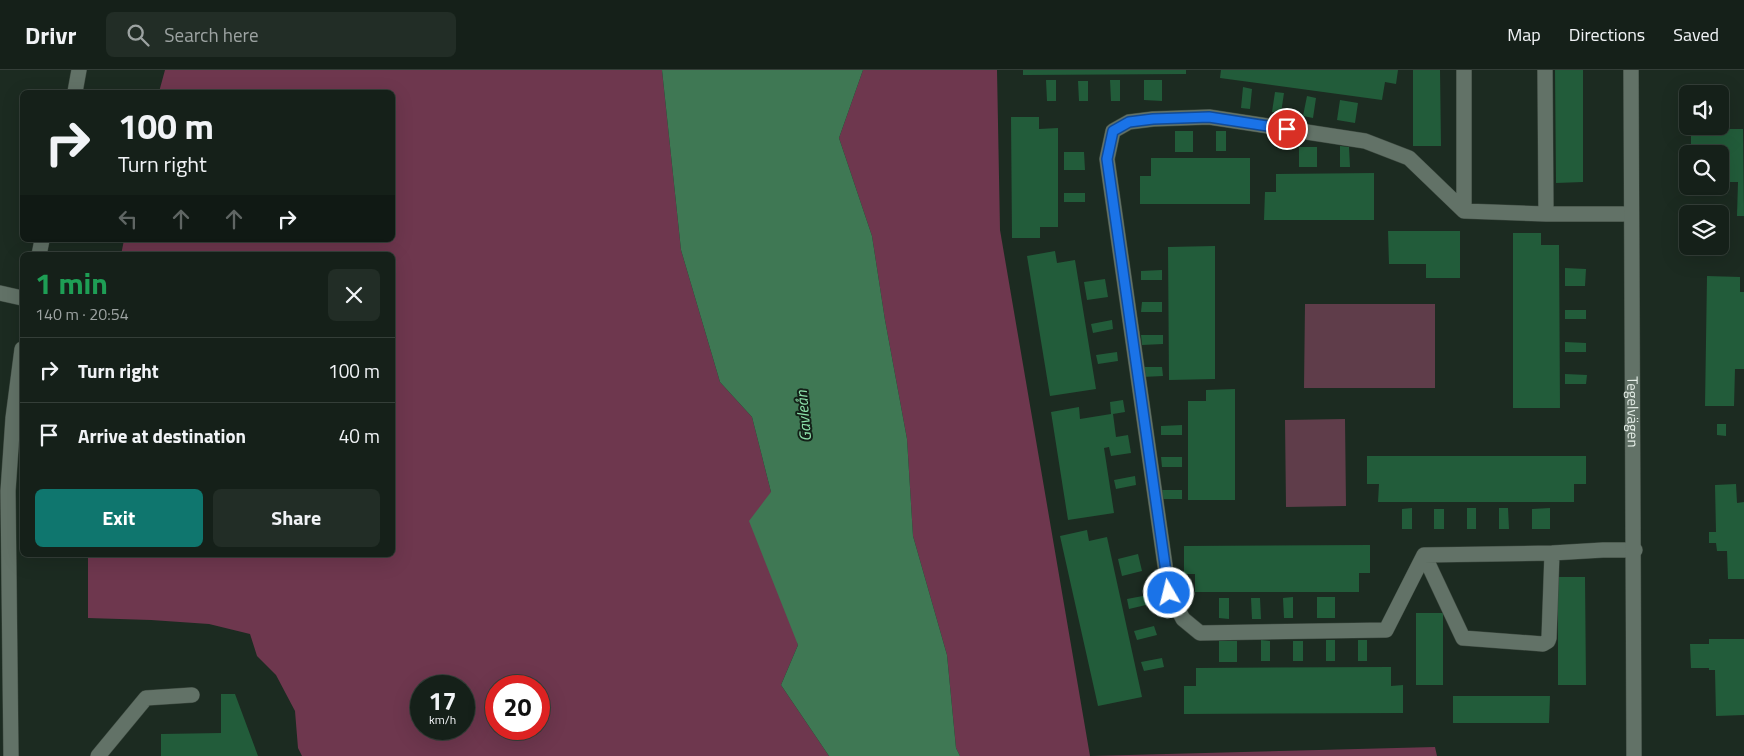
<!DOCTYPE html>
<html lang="en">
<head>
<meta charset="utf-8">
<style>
  :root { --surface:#152019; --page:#222d26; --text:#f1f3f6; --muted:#9da3a2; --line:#343e38; --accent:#0f766e }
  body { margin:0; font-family:"Titillium Web",sans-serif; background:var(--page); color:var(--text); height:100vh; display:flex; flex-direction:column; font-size:19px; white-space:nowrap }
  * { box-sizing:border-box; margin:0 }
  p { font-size:16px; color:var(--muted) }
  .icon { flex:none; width:28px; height:28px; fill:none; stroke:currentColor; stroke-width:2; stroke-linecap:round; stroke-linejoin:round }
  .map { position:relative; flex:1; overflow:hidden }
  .side { position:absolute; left:20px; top:182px; width:375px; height:305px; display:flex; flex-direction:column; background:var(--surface); border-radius:8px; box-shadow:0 5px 20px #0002,0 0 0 1px var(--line) }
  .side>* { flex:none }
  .guide { position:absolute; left:20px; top:20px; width:375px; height:152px; border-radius:8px; box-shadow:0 5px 20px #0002,0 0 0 1px var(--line); background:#152019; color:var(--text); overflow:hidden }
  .buttons { position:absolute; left:1679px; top:15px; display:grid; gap:10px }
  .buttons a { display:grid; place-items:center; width:50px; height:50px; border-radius:8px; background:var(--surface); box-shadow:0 5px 20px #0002,0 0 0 1px var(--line); font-size:25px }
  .speed { position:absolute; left:410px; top:605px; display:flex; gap:10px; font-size:25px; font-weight:700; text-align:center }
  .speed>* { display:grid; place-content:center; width:65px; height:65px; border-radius:50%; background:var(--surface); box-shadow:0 5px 20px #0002,0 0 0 1px var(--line); line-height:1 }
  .speed small { font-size:12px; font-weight:400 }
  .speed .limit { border:8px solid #d22; background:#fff; color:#111 }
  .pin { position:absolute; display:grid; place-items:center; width:42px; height:42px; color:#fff; margin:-21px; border:2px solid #fff; border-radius:50%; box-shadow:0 1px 5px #0007 }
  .me { position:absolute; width:55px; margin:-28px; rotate:352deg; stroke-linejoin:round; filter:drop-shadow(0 0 4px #0008) }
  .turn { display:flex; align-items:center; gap:18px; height:105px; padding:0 15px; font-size:22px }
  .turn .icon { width:65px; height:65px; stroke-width:2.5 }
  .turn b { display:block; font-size:35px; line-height:42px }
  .lanes { display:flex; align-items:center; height:48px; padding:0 15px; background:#0003; justify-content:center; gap:25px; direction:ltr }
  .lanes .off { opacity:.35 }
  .round { display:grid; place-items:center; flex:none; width:52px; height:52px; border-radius:8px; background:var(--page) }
  .headline { display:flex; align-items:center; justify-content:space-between; height:85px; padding:0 15px }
  h1 { font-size:30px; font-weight:700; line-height:38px; color:#1e9e55 }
  .button { display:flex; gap:10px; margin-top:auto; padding:10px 15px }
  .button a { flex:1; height:58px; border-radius:8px; background:var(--accent); color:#fff; font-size:20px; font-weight:700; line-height:58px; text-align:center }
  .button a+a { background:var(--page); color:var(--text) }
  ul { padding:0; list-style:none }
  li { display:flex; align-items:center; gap:15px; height:65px; padding:0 15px; border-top:1px solid var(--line) }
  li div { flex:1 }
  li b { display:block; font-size:19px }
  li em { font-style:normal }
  header { display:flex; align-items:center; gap:30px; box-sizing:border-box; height:70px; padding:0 25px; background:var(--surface); border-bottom:1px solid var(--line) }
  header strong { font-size:24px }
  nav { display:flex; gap:28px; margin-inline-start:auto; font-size:18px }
  .search { width:350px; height:45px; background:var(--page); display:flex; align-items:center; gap:12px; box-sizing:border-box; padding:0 18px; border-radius:8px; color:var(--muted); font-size:19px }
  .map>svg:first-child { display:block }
  .green { fill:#5f3d4a }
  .forest { fill:#6e374e; fill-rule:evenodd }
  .water { fill:#3f7854 }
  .building { fill:#225c3a }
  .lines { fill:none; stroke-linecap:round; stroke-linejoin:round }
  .lane-casing { stroke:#3c483f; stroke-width:16 }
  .street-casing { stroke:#3c483f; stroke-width:16 }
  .secondary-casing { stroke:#3c483f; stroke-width:16 }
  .lane { stroke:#627267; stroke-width:15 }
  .street { stroke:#627267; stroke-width:15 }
  .secondary { stroke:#627267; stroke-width:15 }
  .route-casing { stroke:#114b97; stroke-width:12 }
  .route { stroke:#1a73e8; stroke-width:9 }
  .labels { text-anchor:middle; stroke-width:4; stroke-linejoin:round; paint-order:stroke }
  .street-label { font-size:15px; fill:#e5eee7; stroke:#132118 }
  .water-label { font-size:16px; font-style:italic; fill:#8de2ab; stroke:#132118 }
</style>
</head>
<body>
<header>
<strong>Drivr</strong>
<div class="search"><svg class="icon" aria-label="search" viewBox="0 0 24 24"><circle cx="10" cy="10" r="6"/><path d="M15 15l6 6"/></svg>Search here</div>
<nav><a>Map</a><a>Directions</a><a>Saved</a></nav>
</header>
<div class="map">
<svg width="1744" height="686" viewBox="0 0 1744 686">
  <rect width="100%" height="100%" fill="#1c2b21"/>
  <!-- green -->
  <path class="green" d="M 1305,234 L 1435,234 L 1435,318 L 1304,318 Z
    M 1345,349 L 1346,436 L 1286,437 L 1285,350 Z"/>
  <!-- forest -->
  <path class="forest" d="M 165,0 L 662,0 L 681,180 L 720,312 L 752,347 L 771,422 L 798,575 L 781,615 L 829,686 L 302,686 L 298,678 L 295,641 L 276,605 L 257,586 L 250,564 L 209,554 L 151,550 L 88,548 L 88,485 L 392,485 L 392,185 L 121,185 L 124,170 L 392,170 L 392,22 L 159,22 ZM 421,616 L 464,616 L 464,659 L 421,659 ZM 496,616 L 539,616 L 539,659 L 496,659 Z
    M 863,0 L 997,0 L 1000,160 L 1090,686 L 1435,677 L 1437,686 L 960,686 L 956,678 L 947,585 L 913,466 L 907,369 L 885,250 L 872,166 L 839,68 Z"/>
  <!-- water -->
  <path class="water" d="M 662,0 L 863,0 L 839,68 L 872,166 L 885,250 L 907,369 L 913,466 L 947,585 L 956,678 L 960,686 L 829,686 L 781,615 L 798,575 L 749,451 L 771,422 L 752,347 L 720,312 L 681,180 Z"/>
  <!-- building -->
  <path class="building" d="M 1023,0 L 1186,0 L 1186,4 L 1023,5 Z
    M 1221,0 L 1398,0 L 1396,14 L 1385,12 L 1382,30 L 1220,8 Z
    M 1413,0 L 1440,0 L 1441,76 L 1413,76 Z
    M 1555,0 L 1583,0 L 1583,112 L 1556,113 Z
    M 1046,10 L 1056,10 L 1056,31 L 1047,31 Z
    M 1110,10 L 1120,10 L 1120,31 L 1111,31 Z
    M 1144,10 L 1162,10 L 1162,31 L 1144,30 Z
    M 1078,11 L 1088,11 L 1088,31 L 1079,31 Z
    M 1243,17 L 1252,19 L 1250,39 L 1241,38 Z
    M 1275,22 L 1284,23 L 1281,43 L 1272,42 Z
    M 1307,26 L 1316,28 L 1313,48 L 1303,46 Z
    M 1340,30 L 1358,33 L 1355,53 L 1337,50 Z
    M 1011,47 L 1039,47 L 1039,59 L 1058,58 L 1058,157 L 1040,157 L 1040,168 L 1012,168 Z
    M 1691,59 L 1743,59 L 1744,146 L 1737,146 L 1738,112 L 1720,112 L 1720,84 L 1691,84 Z
    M 1175,61 L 1193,61 L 1193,82 L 1175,82 Z
    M 1216,61 L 1226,61 L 1226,81 L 1216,81 Z
    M 1340,76 L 1349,77 L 1350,97 L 1340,97 Z
    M 1299,77 L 1317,77 L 1317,97 L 1299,97 Z
    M 1064,82 L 1084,82 L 1085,100 L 1064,100 Z
    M 1151,88 L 1250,88 L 1250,134 L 1140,134 L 1140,106 L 1151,106 Z
    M 1374,103 L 1374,150 L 1264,150 L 1265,122 L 1276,122 L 1276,104 Z
    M 1064,123 L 1085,123 L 1085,132 L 1064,132 Z
    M 1388,161 L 1460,161 L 1460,208 L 1426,208 L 1426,194 L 1389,194 Z
    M 1513,163 L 1541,163 L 1541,175 L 1559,175 L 1560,338 L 1513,338 Z
    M 1215,176 L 1215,309 L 1169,310 L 1168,177 Z
    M 1055,181 L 1057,193 L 1075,190 L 1096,319 L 1050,326 L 1027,186 Z
    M 1565,198 L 1586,199 L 1585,216 L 1565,216 Z
    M 1162,200 L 1162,210 L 1141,210 L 1141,201 Z
    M 1707,206 L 1740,207 L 1740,222 L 1744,222 L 1744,299 L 1735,299 L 1734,336 L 1705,336 Z
    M 1105,209 L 1108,227 L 1087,230 L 1084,212 Z
    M 1142,232 L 1162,232 L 1162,242 L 1141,242 Z
    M 1565,240 L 1586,240 L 1586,249 L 1565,249 Z
    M 1112,250 L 1113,259 L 1093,263 L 1091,254 Z
    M 1141,265 L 1163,265 L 1163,274 L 1142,275 Z
    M 1565,272 L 1586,273 L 1586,282 L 1565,282 Z
    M 1117,282 L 1118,291 L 1098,294 L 1096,285 Z
    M 1141,297 L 1162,297 L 1163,306 L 1142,307 Z
    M 1565,304 L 1587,305 L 1586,314 L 1565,314 Z
    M 1235,319 L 1235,430 L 1188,430 L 1188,331 L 1206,331 L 1206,320 Z
    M 1123,330 L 1125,342 L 1113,344 L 1116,367 L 1128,365 L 1131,383 L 1111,386 L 1109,377 L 1104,378 L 1114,443 L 1068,450 L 1051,342 L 1079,337 L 1080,349 L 1111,344 L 1110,332 Z
    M 1717,354 L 1726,354 L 1726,366 L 1717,365 Z
    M 1182,355 L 1182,365 L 1161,365 L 1161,356 Z
    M 1367,386 L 1586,386 L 1586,414 L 1574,414 L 1574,432 L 1378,432 L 1379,414 L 1367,414 Z
    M 1161,387 L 1182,387 L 1182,397 L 1162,397 Z
    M 1135,406 L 1136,415 L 1116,419 L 1114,410 Z
    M 1736,414 L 1737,433 L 1744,432 L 1744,509 L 1728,509 L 1727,481 L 1717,481 L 1716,473 L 1709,473 L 1709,462 L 1716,462 L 1715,415 Z
    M 1161,420 L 1182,420 L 1182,429 L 1161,429 Z
    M 1412,438 L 1412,459 L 1402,459 L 1402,439 Z
    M 1467,438 L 1476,438 L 1476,459 L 1467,459 Z
    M 1499,438 L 1508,438 L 1509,459 L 1499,459 Z
    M 1550,438 L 1550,459 L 1532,459 L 1532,439 Z
    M 1434,439 L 1444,439 L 1444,459 L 1434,459 Z
    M 1087,460 L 1089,471 L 1107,467 L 1142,627 L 1098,636 L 1060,466 Z
    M 1370,475 L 1370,503 L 1359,503 L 1359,522 L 1195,522 L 1195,504 L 1184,504 L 1184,476 Z
    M 1138,484 L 1142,501 L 1122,506 L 1118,489 Z
    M 1558,507 L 1585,507 L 1586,615 L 1558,615 Z
    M 1148,525 L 1150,534 L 1129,539 L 1127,529 Z
    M 1293,527 L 1293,548 L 1284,548 L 1283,528 Z
    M 1317,527 L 1335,527 L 1335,548 L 1317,548 Z
    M 1219,528 L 1229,528 L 1229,549 L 1219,548 Z
    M 1251,528 L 1260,528 L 1261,549 L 1252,549 Z
    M 1416,543 L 1443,543 L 1443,615 L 1416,615 Z
    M 1154,556 L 1157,565 L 1137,570 L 1134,561 Z
    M 1709,569 L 1744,569 L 1744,645 L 1716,646 L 1715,600 L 1709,600 L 1709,598 L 1691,598 L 1690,574 L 1709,574 Z
    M 1261,570 L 1270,571 L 1270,591 L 1261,591 Z
    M 1326,570 L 1335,570 L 1335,591 L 1326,591 Z
    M 1358,570 L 1367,570 L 1367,591 L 1358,591 Z
    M 1219,571 L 1237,571 L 1237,592 L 1219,592 Z
    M 1293,571 L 1303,571 L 1303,591 L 1293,591 Z
    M 1162,588 L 1164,597 L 1144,601 L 1141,592 Z
    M 1391,597 L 1391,616 L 1403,615 L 1403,643 L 1184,644 L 1184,616 L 1196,616 L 1196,598 Z
    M 221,624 L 235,624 L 258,686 L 161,686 L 161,664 L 221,663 Z
    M 1453,626 L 1550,626 L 1549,653 L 1453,653 Z"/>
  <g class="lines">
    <!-- lane casing -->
    <g class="lane-casing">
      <path id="lane" d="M 1464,0 L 1464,141 L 1546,144 L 1630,144
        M 1545,0 L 1546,144
        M 0,223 L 22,228
        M 1552,483 L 1549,568 L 1548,571 L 1543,574 L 1463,568 L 1424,485 L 1552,483 L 1603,480 L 1635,480
        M 1424,485 L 1386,560 L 1200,563 L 1183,549 L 1169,523 L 1107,89 L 1113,61 L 1129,52 L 1153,49 L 1209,47 L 1365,71 L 1409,88 L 1464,141
        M 98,686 L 146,628 L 192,625"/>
    </g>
    <!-- street casing -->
    <g class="street-casing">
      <g id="street">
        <path id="s1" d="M 1631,0 C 1630,229 1635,457 1634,686"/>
      </g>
    </g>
    <!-- secondary casing -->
    <g class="secondary-casing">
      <path id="secondary" d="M 75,22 L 79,0
        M 39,185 L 42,170
        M 11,686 L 8,421 L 13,348 L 22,279"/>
    </g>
    <!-- lane -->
    <use href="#lane" class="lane"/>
    <!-- street -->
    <use href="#street" class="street"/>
    <!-- secondary -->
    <use href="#secondary" class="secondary"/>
  </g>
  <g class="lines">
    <!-- route casing -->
    <g class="route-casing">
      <path id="route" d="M 1169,523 L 1107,89 L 1113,61 L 1129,52 L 1153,49 L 1209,47 L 1287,59"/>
    </g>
    <!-- route -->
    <use href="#route" class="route"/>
  </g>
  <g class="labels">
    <!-- street labels -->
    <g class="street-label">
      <text dy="5" stroke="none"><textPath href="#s1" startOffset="342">Tegelvägen</textPath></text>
    </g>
    <!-- water labels -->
    <g class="water-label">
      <text transform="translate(803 346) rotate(-95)" y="6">Gavleån</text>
    </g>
  </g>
</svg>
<div class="buttons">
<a><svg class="icon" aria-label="sound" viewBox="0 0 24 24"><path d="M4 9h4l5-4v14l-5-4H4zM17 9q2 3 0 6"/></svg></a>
<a><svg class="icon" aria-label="search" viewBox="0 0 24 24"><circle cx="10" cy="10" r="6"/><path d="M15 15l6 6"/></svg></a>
<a><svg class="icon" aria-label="layers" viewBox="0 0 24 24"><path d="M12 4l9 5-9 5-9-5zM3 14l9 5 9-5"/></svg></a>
</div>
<div class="speed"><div>17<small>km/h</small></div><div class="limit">20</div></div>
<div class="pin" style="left:1287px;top:59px;background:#d93025"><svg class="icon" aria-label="arrive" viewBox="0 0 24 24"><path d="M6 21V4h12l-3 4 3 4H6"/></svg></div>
<svg class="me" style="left:1169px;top:523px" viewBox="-20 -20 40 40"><circle r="17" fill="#1a73e8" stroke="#fff" stroke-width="3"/><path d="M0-11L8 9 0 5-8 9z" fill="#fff"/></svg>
<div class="guide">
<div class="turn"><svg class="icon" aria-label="right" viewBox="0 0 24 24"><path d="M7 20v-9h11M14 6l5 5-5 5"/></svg><div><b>100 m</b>Turn right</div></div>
<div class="lanes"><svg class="icon off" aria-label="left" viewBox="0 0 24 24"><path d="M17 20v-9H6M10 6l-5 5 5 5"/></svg><svg class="icon off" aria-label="ahead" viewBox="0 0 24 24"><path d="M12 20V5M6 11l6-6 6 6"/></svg><svg class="icon off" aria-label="ahead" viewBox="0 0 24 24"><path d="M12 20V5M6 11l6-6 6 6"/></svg><svg class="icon" aria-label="right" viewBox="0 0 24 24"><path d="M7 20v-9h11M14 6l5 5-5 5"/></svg></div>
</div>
<section class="side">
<div class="headline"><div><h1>1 min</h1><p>140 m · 20:54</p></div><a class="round"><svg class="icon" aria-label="close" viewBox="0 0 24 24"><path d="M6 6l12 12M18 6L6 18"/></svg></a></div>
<ul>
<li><svg class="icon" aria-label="right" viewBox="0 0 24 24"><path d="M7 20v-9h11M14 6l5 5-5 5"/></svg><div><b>Turn right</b></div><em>100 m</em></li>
<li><svg class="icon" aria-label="arrive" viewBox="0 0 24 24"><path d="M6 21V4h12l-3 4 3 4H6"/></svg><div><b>Arrive at destination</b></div><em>40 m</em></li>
</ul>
<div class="button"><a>Exit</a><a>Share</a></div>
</section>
</div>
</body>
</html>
